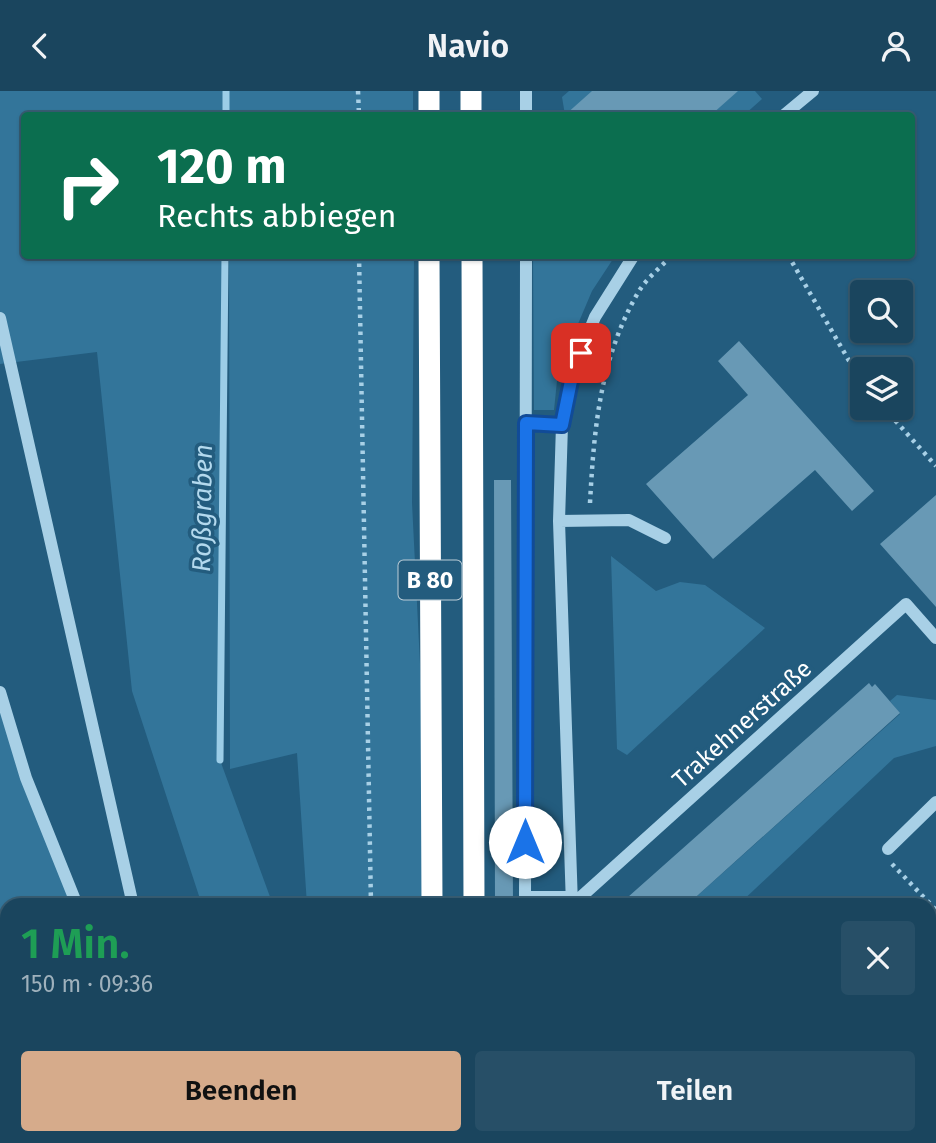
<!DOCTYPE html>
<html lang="de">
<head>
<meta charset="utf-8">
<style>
  :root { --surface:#1a455e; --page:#274f67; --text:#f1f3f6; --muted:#9fb1bc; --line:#385d73; --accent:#d6ab8b }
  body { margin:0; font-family:"Fira Sans",sans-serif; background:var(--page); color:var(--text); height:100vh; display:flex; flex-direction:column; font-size:26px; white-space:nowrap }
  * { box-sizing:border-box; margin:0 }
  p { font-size:23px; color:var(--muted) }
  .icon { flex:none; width:38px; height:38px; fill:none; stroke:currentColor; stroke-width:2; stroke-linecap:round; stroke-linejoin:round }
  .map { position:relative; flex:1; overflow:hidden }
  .details { position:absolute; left:0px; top:807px; width:936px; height:247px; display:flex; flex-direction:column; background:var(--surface); border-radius:21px 21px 0 0; box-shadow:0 2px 5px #0004,0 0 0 2px var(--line) }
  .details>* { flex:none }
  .banner { position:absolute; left:21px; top:21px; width:894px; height:147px; border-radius:7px; box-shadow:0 2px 5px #0004,0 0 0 2px var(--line); background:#0b6e4f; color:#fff; overflow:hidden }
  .fabs { position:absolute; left:850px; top:189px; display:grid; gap:14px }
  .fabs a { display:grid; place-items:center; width:63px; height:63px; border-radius:7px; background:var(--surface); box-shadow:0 2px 5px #0004,0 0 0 2px var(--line); font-size:35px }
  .pin { position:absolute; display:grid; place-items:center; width:60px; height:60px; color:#fff; margin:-30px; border-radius:14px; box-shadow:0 4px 10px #0006 }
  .me { position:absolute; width:77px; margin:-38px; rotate:0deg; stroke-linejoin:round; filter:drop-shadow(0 0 5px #0008) }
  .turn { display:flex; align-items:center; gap:24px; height:147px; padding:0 21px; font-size:32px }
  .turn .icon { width:91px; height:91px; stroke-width:2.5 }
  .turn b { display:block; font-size:49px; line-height:60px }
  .round { display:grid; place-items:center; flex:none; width:74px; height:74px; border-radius:7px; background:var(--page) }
  .head { display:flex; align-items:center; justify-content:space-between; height:119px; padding:0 21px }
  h1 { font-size:42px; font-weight:600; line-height:52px; color:#1e9e55 }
  .cta { display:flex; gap:14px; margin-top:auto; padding:14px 21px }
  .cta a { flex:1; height:80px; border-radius:7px; background:var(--accent); color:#111; font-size:28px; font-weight:600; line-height:80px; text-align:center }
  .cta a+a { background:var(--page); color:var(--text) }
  header { display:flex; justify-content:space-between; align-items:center; height:91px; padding:0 21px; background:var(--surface); font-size:32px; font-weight:600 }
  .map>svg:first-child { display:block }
  .green { fill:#33759a }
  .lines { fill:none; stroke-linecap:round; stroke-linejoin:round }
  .stream { stroke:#9ccde7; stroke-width:7 }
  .building { fill:#6899b5 }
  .path { stroke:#a8d0e6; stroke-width:4.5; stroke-dasharray:3.5 5; stroke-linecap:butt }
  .minor { stroke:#a8d0e6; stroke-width:12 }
  .highway { stroke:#fff; stroke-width:21 }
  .route-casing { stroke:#114b97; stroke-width:18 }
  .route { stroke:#1a73e8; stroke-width:12 }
  .labels { text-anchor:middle; stroke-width:7; stroke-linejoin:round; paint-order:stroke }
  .shield { fill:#235c7e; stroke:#bdced8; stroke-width:2 }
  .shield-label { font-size:23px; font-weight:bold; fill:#fff }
  .street-label { font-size:24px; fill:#fff; stroke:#235c7e }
  .water-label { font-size:26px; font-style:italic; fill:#b3d9ee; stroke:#235c7e }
</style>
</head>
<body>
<header><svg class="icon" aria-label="back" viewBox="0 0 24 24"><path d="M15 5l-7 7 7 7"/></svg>Navio<svg class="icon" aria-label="person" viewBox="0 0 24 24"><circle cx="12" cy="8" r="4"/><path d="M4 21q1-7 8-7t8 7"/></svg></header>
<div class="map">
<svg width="936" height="1052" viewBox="0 0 936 1052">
  <rect width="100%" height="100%" fill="#235c7e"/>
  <!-- green -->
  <path class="green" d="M 0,0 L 226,0 L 226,24 L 24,24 L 24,164 L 226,165 L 220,669 L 273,814 L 202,814 L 132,600 L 97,261 L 0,273 Z
    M 229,0 L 413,0 L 413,24 L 229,24 Z
    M 569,0 L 755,0 L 762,8 L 744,24 L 565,24 L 562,6 Z
    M 229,165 L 414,165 L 412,412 L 432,814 L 307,814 L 297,662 L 230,678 Z
    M 533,165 L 615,165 L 592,200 L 558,280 L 554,319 L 534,319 Z
    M 611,465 L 656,500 L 680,491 L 705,494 L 765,537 L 627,664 L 617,658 Z
    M 897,604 L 936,609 L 936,655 L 894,667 L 738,814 L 687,814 L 900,623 L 890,610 Z
    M 0,610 L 74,814 L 7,814 L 7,1046 L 180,1046 L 183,1052 L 0,1052 Z
    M 210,1047 L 307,1047 L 308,1052 L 213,1052 Z
    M 335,1047 L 434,1047 L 434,1052 L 336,1052 Z
    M 593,1047 L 688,1047 L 693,1052 L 593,1052 Z"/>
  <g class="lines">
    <!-- stream -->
    <path class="stream" d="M 226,24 L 226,0
      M 220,669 L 225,164"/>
  </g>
  <!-- building -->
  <path class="building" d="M 592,0 L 738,0 L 711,24 L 565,24 Z
    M 739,250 L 874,400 L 852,420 L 815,379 L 713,468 L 646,393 L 748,304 L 718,270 Z
    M 494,389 L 511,389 L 513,814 L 495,814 Z
    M 936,404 L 936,516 L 880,453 Z
    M 869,592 L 872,596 L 875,593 L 900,622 L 687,814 L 619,814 Z"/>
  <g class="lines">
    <!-- path -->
    <path class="path" d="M 358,0 L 359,24
      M 359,164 L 371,814
      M 788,164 L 863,294
      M 884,317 L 936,375
      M 590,412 C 594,337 600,266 639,200 C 647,187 661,176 672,164
      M 892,773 L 936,819
      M 929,923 L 936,924
      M 376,1046 L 377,1052
      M 734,1046 L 739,1052
      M 854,1046 L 859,1052"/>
    <!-- minor -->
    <path class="minor" d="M 526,24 L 526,0
      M 784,24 L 813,0
      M 0,227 L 133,814
      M 526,332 L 562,334
      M 559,430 L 629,429 L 665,447
      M 0,601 L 26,687 L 77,814
      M 888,758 L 936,711
      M 525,806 L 571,806
      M 525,814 L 526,164
      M 572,814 L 559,430 L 562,334 L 573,280 L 595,226 L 634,164
      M 572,814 L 906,513 L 936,547
      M 184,1046 L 187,1052
      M 530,1046 L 530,1052
      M 572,1046 L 572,1052
      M 701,1046 L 706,1052"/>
    <!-- highway -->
    <path class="highway" d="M 471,0 L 471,24
      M 429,24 L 429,0
      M 429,164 L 432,814
      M 472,164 L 474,814
      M 434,1046 L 434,1052
      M 474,1052 L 474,1046"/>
  </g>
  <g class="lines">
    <!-- route casing -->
    <g class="route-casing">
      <path id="route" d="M 525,751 L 526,332 L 562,334 L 573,280 L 581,262"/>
    </g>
    <!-- route -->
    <use href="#route" class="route"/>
  </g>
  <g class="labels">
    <!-- shield labels -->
    <rect class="shield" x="398.5" y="469.5" width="63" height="39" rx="5"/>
    <g class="shield-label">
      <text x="430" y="497">B 80</text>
    </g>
    <!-- street labels -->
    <g class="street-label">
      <text transform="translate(742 633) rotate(-42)" y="8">Trakehnerstraße</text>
    </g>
    <!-- water labels -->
    <g class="water-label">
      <text transform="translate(202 417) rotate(-89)" y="9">Roßgraben</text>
    </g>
  </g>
</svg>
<div class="fabs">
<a><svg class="icon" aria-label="search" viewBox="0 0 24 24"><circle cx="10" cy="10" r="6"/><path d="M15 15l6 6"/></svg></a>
<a><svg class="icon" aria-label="layers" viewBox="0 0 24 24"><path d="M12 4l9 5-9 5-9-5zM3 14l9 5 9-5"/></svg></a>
</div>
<div class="pin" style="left:581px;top:262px;background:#d93025"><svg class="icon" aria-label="arrive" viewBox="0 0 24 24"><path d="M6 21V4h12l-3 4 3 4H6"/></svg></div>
<svg class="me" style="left:525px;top:751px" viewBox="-20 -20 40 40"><circle r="19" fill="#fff"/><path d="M0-13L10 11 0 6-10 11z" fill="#1a73e8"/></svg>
<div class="banner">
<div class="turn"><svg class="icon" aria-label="right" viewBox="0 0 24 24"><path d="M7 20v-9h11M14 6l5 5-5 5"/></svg><div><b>120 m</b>Rechts abbiegen</div></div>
</div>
<section class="details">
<div class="head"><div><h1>1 Min.</h1><p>150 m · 09:36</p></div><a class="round"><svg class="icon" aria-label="close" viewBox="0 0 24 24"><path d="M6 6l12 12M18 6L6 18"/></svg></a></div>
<div class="cta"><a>Beenden</a><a>Teilen</a></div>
</section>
</div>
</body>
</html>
